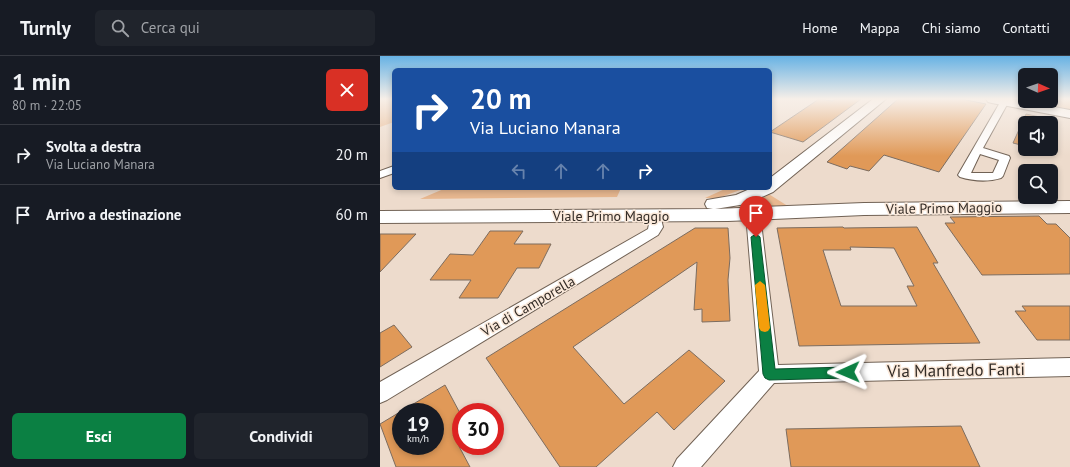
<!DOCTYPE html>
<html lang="it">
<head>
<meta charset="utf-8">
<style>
  :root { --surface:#171b24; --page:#20242c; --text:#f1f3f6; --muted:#9ea1a6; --line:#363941; --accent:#0b8043 }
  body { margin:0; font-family:"PT Sans",sans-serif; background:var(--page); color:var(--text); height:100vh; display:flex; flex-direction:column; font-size:15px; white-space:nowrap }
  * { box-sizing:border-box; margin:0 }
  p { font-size:13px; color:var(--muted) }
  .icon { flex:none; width:22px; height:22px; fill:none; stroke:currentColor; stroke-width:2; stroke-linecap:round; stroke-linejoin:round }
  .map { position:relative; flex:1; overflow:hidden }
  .panel { display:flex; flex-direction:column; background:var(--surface); width:380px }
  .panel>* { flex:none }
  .top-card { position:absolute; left:12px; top:12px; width:380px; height:122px; border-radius:6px; box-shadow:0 2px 6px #0003; background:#1a4fa0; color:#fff; overflow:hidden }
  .needle { width:26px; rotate:92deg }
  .fabs { position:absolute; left:638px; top:12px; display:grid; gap:8px }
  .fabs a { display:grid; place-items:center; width:40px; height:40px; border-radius:6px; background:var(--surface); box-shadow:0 2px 6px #0003; font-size:20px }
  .speed { position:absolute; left:12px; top:347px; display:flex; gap:8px; font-size:20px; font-weight:700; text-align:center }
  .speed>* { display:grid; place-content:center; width:52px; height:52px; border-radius:50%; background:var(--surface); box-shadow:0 2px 6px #0003; line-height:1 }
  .speed small { font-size:10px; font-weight:400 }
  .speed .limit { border:6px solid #d22; background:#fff; color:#111 }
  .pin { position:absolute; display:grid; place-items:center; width:34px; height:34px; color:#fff; margin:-41px -17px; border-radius:50% 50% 50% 0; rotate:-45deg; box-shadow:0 0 4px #0007 }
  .pin .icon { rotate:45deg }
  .me { position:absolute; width:44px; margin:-22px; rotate:269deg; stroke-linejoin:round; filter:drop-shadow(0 0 3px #0008) }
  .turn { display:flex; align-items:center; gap:14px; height:84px; padding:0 12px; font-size:18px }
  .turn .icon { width:52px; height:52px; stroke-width:2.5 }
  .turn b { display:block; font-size:28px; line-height:34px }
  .lanes { display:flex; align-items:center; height:38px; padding:0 12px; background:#0003; justify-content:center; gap:20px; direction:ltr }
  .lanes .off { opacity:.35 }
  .round { display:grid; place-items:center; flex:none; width:42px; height:42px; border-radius:6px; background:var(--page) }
  .headline { display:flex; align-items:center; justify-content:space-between; height:68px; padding:0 12px }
  h1 { font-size:24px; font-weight:700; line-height:30px }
  .action { display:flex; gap:8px; margin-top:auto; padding:8px 12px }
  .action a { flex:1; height:46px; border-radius:6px; background:var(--accent); color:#fff; font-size:16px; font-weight:700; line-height:46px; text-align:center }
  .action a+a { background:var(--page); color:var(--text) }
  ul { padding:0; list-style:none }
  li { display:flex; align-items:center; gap:12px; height:60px; padding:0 12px; border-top:1px solid var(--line) }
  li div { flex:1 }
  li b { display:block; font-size:15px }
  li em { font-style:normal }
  header { display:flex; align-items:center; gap:24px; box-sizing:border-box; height:56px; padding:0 20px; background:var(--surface); border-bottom:1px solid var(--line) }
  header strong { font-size:19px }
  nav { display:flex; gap:22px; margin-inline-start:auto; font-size:14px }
  .search { width:280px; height:36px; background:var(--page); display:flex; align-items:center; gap:10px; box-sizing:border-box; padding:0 14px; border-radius:6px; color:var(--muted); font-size:15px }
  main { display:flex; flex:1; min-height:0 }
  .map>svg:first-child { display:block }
  .green { fill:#e8b890 }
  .building { fill:#e09958; stroke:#7c6c5f; fill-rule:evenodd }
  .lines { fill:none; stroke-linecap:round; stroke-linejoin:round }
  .street-casing { stroke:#716255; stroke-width:2 }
  .secondary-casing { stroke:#716255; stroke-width:2 }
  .street { fill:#fff; fill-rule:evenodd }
  .secondary { fill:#fff; fill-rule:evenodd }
  .route { fill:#0b8043; stroke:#07532c }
  .slow { fill:#f59e0b }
  .labels { text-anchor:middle; stroke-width:3; stroke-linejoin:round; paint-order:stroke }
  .street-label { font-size:14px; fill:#322b26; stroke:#fae8d9 }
  .near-street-label { font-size:17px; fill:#322b26; stroke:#fae8d9 }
</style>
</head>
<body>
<header>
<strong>Turnly</strong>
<div class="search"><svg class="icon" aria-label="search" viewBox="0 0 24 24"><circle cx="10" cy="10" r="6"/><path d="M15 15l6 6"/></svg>Cerca qui</div>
<nav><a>Home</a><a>Mappa</a><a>Chi siamo</a><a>Contatti</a></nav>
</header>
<main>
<section class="panel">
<div class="headline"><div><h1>1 min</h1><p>80 m · 22:05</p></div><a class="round" style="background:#d93025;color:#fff"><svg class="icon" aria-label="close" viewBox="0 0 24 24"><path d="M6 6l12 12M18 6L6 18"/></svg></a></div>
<ul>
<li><svg class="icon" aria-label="right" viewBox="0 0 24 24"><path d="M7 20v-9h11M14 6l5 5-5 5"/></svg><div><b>Svolta a destra</b><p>Via Luciano Manara</p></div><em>20 m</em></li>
<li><svg class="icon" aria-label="arrive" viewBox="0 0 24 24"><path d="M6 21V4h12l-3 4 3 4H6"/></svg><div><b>Arrivo a destinazione</b></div><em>60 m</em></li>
</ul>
<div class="action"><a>Esci</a><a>Condividi</a></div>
</section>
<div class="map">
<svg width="690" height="411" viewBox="0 0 690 411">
  <rect width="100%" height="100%" fill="#eddbcc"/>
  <!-- green -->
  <path class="green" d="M 0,43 L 14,43 L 14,66 L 0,71 Z
    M 671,43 L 690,43 L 690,54 L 654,47 L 655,45 L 671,45 Z
    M 66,132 L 241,132 L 237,141 L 40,143 Z
    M 347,132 L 366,132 L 338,142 L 325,142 Z
    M 385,137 L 387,137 L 411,152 L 352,154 L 353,152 C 366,150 375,145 385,137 Z"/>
  <!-- building -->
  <path class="building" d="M 439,43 L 452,45 L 456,43 L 481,43 L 423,86 L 390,76 Z
    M 518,43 L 581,43 L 606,48 L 559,116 L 504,99 L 489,115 L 470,110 L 467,113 L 447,106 Z
    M 646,58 L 674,64 L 671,73 L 671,67 L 645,67 L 645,90 L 633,87 Z
    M 659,160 L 667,168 L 676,168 L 690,182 L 690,218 L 602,219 L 565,167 L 575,167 L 570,161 Z
    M 463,171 L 464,172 L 537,171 L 558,207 L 553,207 L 600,287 L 419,290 L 397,172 ZM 470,191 L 514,192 L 534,230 L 527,230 L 537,250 L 461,250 L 443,194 L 471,194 Z
    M 315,172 L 348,172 L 350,202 L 348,224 L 350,265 L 322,266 L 322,253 L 314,254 L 317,206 L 193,291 L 244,348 L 309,294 L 345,325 L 294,374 L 277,356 L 216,411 L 180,411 L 106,302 Z
    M 110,175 L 143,175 L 134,188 L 171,188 L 159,212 L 137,212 L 118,242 L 79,242 L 91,224 L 50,224 L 70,198 L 93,199 Z
    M 0,178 L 36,178 L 0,216 Z
    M 642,250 L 690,250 L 690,284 L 657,284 L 635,255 L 646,255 Z
    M 14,269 L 32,291 L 0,311 L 0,277 Z
    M 65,329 L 81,359 L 81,374 L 73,379 L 90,411 L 16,411 L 0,368 ZM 21,356 L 55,356 L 55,390 L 21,390 Z
    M 581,370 L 600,411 L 411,411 L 406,373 Z"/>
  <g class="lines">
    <!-- street casing -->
    <g class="street-casing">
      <path id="street" d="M 622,43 L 628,43 L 629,45 L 603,92 L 629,100 L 630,102 L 623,120 L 621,122 C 608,126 593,125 580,121 L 578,119 ZM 600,98 L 619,104 L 613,117 L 591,117 Z
        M 14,110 L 14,117 L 0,122 L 0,115 Z
        M 373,154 L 378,155 L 380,158 L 398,309 L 690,302 L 690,320 L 394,327 L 321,411 L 293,411 L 297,403 L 379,315 L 366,158 L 368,155 Z
        M 261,156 L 281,163 L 283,171 L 278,179 L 7,344 L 0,347 L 0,326 L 268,173 L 269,168 L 256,163 L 254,160 L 256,157 Z"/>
    </g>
    <!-- secondary casing -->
    <g class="secondary-casing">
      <path id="secondary" d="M 493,43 L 506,43 L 393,136 L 366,148 L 335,153 L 484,147 L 690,145 L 690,157 L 484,159 L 348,165 L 0,167 L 0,155 L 333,153 L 327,152 L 325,148 L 327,144 L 356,139 L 372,132 L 390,132 L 390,122 Z
        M 606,43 L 630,43 L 690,54 L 690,62 L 612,47 L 608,46 Z"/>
    </g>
    <!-- street -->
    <use href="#street" class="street"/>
    <!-- secondary -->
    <use href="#secondary" class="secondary"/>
  </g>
  <!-- sky -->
  <linearGradient id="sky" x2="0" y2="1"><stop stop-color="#67b2e4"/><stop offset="0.43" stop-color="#f7efe8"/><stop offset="1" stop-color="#f7efe8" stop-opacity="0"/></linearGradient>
  <rect width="690" height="100" fill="url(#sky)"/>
  <!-- route -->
  <path class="route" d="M 376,178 L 380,181 L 395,313 L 468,311 L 473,312 L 474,316 L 473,320 L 468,322 L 389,324 L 385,322 L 383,318 L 371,181 Z"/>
  <!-- slow -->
  <path class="slow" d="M 380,225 L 385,229 L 390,272 L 388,275 L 385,276 L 381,275 L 379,272 L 375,229 Z"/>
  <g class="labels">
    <!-- street labels -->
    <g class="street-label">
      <text transform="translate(564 152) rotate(-1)" y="5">Viale Primo Maggio</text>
      <text x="231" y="165">Viale Primo Maggio</text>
      <text transform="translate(148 250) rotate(-30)" y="5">Via di Camporella</text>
    </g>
    <!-- near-street labels -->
    <g class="near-street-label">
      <text transform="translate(576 314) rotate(-1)" y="6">Via Manfredo Fanti</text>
    </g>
  </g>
</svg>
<div class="fabs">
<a><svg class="needle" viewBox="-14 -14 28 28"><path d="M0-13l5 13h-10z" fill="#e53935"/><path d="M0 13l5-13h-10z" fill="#9ea1a6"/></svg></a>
<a><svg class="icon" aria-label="sound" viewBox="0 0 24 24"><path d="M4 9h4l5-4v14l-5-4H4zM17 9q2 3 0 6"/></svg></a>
<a><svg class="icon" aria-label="search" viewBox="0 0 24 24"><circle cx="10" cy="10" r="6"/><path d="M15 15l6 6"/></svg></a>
</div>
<div class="speed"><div>19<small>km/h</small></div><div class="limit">30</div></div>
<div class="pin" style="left:376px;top:181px;background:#d93025"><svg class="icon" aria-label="arrive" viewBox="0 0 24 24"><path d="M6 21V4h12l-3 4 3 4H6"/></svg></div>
<svg class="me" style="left:468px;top:316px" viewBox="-20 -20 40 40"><path d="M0-17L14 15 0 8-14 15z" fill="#0b8043" stroke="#fff" stroke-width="4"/></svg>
<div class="top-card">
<div class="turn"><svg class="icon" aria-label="right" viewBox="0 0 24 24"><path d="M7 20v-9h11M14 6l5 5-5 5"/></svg><div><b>20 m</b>Via Luciano Manara</div></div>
<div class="lanes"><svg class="icon off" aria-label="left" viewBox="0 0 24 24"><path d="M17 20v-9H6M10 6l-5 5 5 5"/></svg><svg class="icon off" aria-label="ahead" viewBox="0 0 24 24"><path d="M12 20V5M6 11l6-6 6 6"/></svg><svg class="icon off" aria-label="ahead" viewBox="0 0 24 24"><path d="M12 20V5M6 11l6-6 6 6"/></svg><svg class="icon" aria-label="right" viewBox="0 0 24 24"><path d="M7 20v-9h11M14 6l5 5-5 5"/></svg></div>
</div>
</div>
</main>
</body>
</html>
